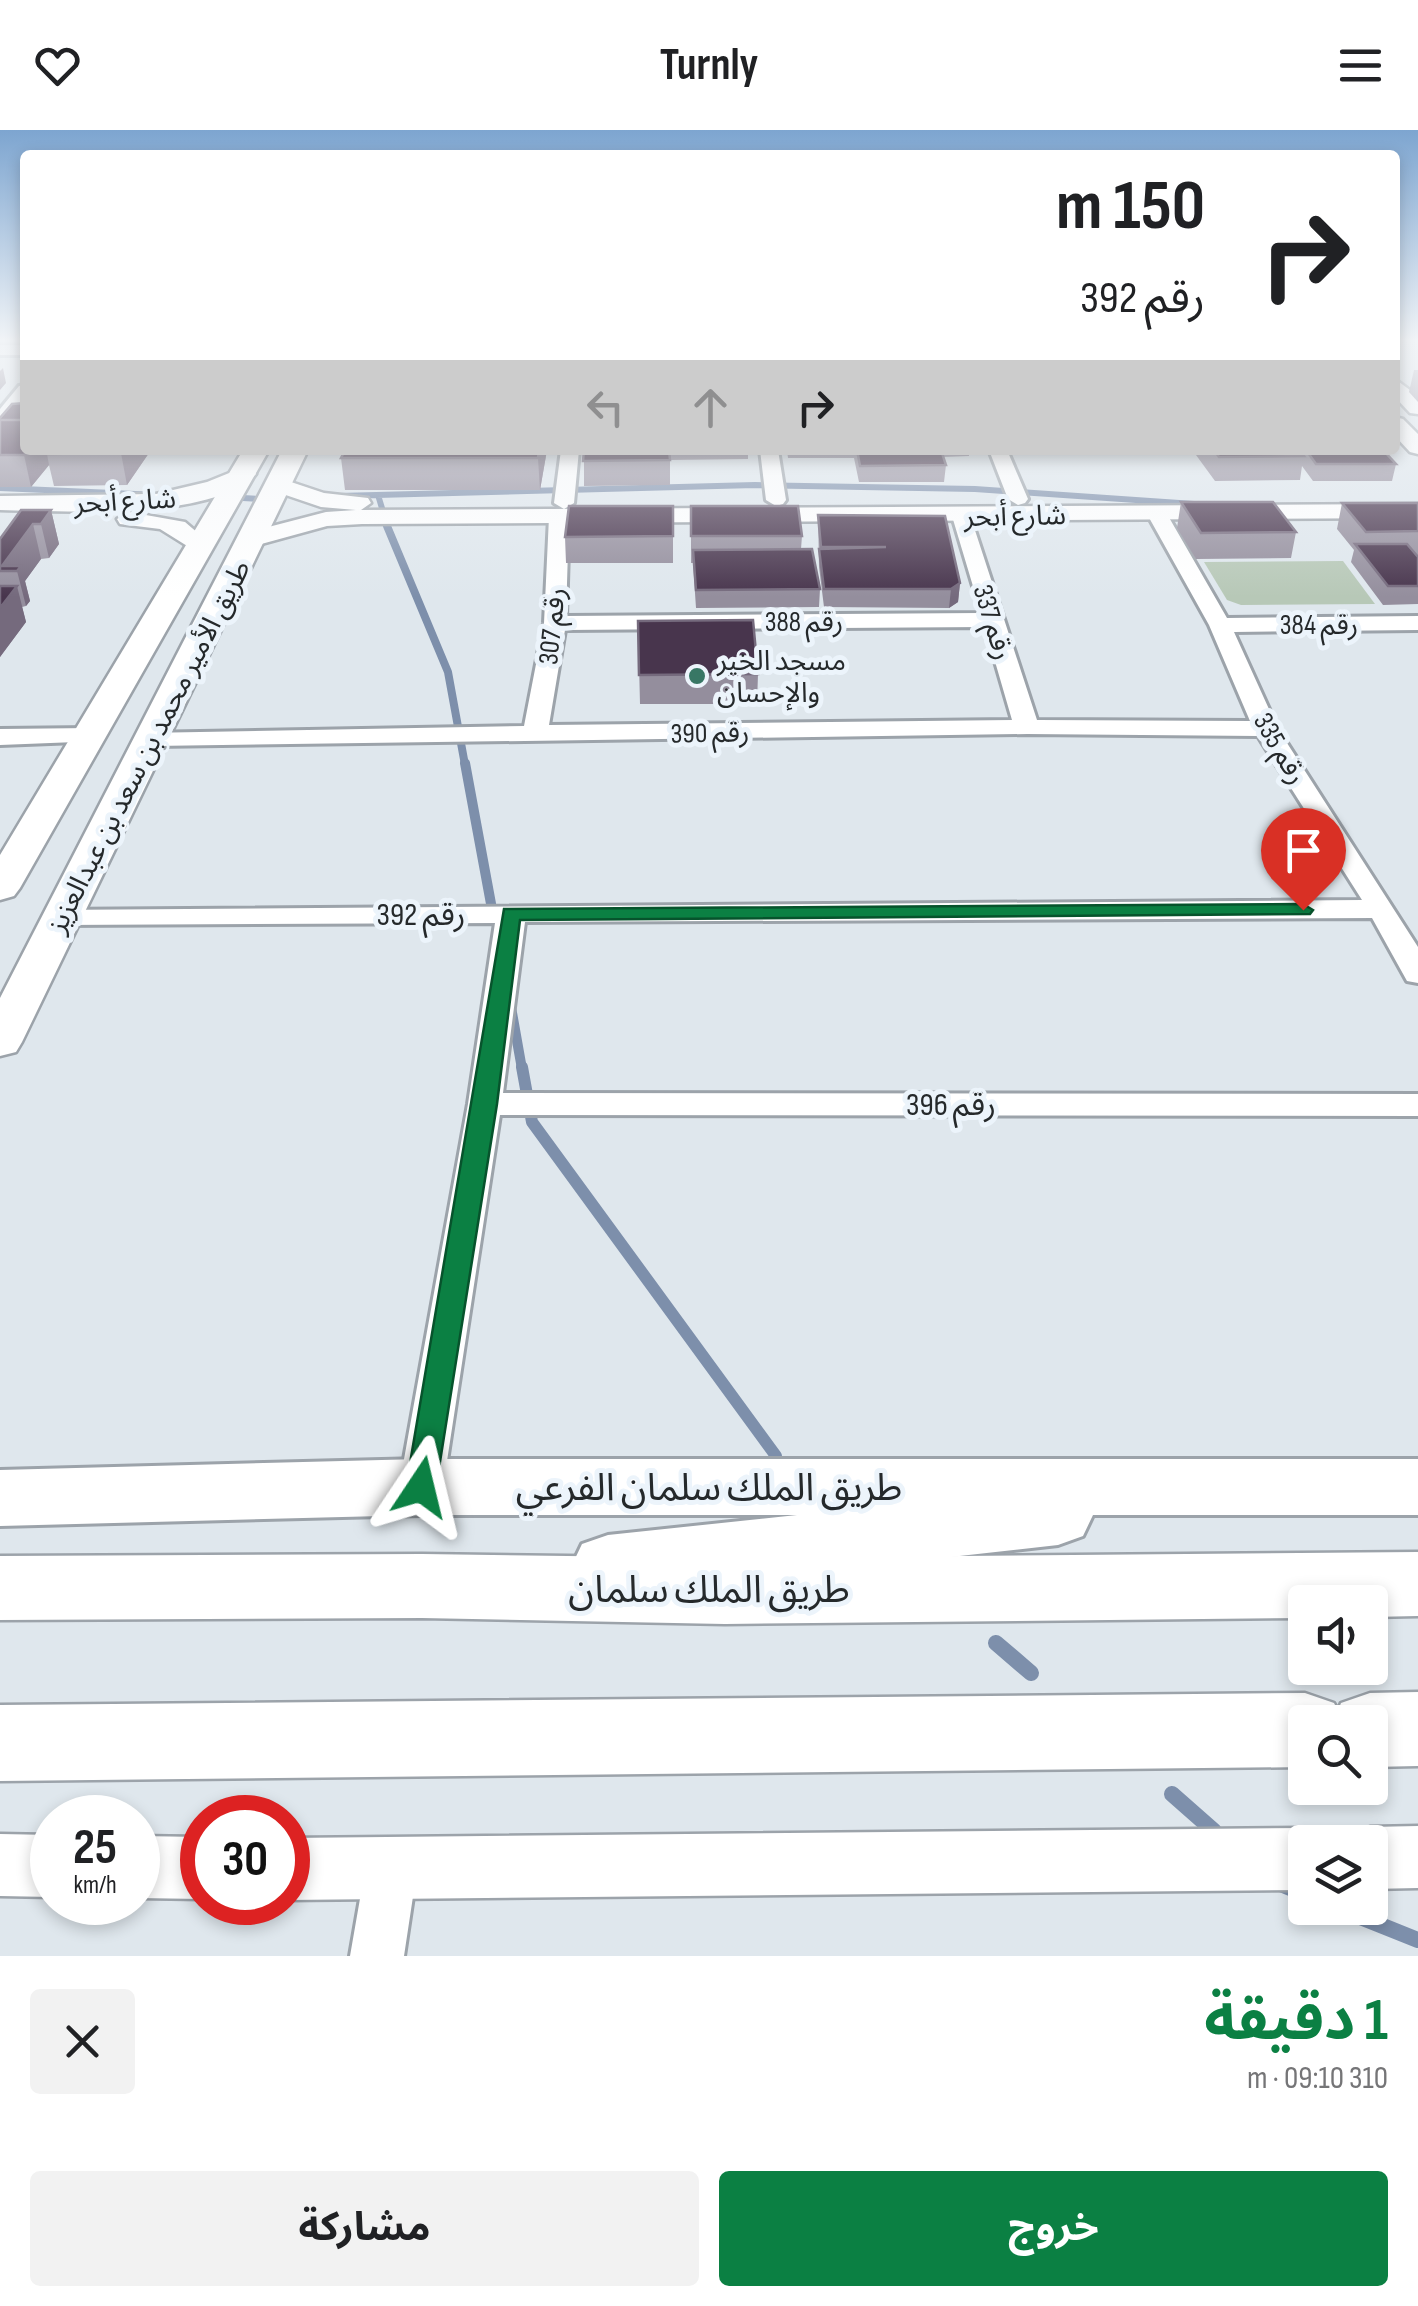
<!DOCTYPE html>
<html lang="ar">
<head>
<meta charset="utf-8">
<style>
  :root { --surface:#fff; --page:#f2f2f2; --text:#202124; --muted:#757577; --accent:#0b8043 }
  body { margin:0; font-family:"Sofia Sans Condensed","Noto Sans Arabic",sans-serif; background:var(--page); color:var(--text); direction:rtl; height:100vh; display:flex; flex-direction:column; font-size:38px; white-space:nowrap }
  * { box-sizing:border-box; margin:0 }
  p { font-size:32px; color:var(--muted) }
  .icon { flex:none; width:55px; height:55px; fill:none; stroke:currentColor; stroke-width:2; stroke-linecap:round; stroke-linejoin:round }
  .map { position:relative; height:1826px; overflow:hidden; direction:ltr }
  .details { display:flex; flex-direction:column; background:var(--surface); flex:1 }
  .details>* { flex:none }
  .banner { position:absolute; left:20px; top:20px; width:1380px; height:305px; border-radius:10px; box-shadow:0 5px 15px #0003; direction:rtl; background:#fff; color:var(--text); overflow:hidden }
  .fabs { position:absolute; left:1288px; top:1455px; display:grid; gap:20px }
  .fabs a { display:grid; place-items:center; width:100px; height:100px; border-radius:10px; background:var(--surface); box-shadow:0 5px 15px #0003; font-size:50px }
  .speed { position:absolute; left:30px; top:1665px; display:flex; gap:20px; font-size:50px; font-weight:700; text-align:center }
  .speed>* { display:grid; place-content:center; width:130px; height:130px; border-radius:50%; background:var(--surface); box-shadow:0 5px 15px #0003; line-height:1 }
  .speed small { font-size:25px; font-weight:400 }
  .speed .limit { border:15px solid #d22; background:#fff; color:#111 }
  .pin { position:absolute; display:grid; place-items:center; width:85px; height:85px; color:#fff; margin:-102px -42px; border-radius:50% 50% 50% 0; rotate:-45deg; box-shadow:0 0 10px #0007 }
  .pin .icon { rotate:45deg }
  .me { position:absolute; width:110px; margin:-55px; rotate:10deg; stroke-linejoin:round; filter:drop-shadow(0 0 8px #0008) }
  .turn { display:flex; align-items:center; gap:35px; height:210px; padding:0 30px; font-size:45px }
  .turn .icon { width:130px; height:130px; stroke-width:2.5 }
  .turn b { display:block; font-size:70px; line-height:85px }
  .lanes { display:flex; align-items:center; height:95px; padding:0 30px; background:#0003; justify-content:center; gap:50px; direction:ltr }
  .lanes .off { opacity:.35 }
  .round { display:grid; place-items:center; flex:none; width:105px; height:105px; border-radius:10px; background:var(--page) }
  .overview { display:flex; align-items:center; justify-content:space-between; height:170px; padding:0 30px }
  h1 { font-size:60px; font-weight:700; line-height:75px; color:var(--accent) }
  .primary-button { display:flex; gap:20px; margin-top:auto; padding:20px 30px }
  .primary-button a { flex:1; height:115px; border-radius:10px; background:var(--accent); color:#fff; font-size:40px; font-weight:700; line-height:115px; text-align:center }
  .primary-button a+a { background:var(--page); color:var(--text) }
  header { display:flex; justify-content:space-between; align-items:center; height:130px; padding:0 30px; background:var(--surface); font-size:45px; font-weight:700 }
  .map>svg:first-child { display:block }
  .green { fill:#b7c8b7 }
  .lines { fill:none; stroke-linecap:round; stroke-linejoin:round }
  .stream-far4 { stroke:#7d8fab; stroke-width:6 }
  .stream-far3 { stroke:#7d8fab; stroke-width:8 }
  .stream-far2 { stroke:#7d8fab; stroke-width:10 }
  .stream-far1 { stroke:#7d8fab; stroke-width:12 }
  .stream { stroke:#7d8fab; stroke-width:16 }
  .minor-casing { stroke:#9ca3aa; stroke-width:6 }
  .tertiary-casing { stroke:#9ca3aa; stroke-width:5 }
  .secondary-casing { stroke:#9ca3aa; stroke-width:5 }
  .primary-casing { stroke:#9ca3aa; stroke-width:6 }
  .trunk-casing { stroke:#9ca3aa; stroke-width:5 }
  .minor { fill:#fff; fill-rule:evenodd }
  .tertiary { fill:#fff; fill-rule:evenodd }
  .secondary { fill:#fff; fill-rule:evenodd }
  .primary { fill:#fff; fill-rule:evenodd }
  .trunk { fill:#fff; fill-rule:evenodd }
  .wall { fill:#948e9d }
  .shaded-wall { fill:#756a7d }
  .building { fill:#48354d; stroke:#756a7d; stroke-width:2.5 }
  .route { fill:#0b8043; stroke:#07532c; stroke-width:2.5 }
  .poi-dot { fill:#387765; stroke:#ecf4fb; stroke-width:4 }
  .labels { text-anchor:middle; stroke-width:10; stroke-linejoin:round; paint-order:stroke }
  .far-street-label { font-size:28px; fill:#25292b; stroke:#ecf4fb }
  .far-poi-label { font-size:28px; fill:#25292b; stroke:#ecf4fb; text-anchor:start }
  .street-label { font-size:32px; fill:#25292b; stroke:#ecf4fb }
  .near-street-label { font-size:38px; fill:#25292b; stroke:#ecf4fb }
</style>
</head>
<body>
<header><svg class="icon" aria-label="menu" viewBox="0 0 24 24"><path d="M4 6h16M4 12h16M4 18h16"/></svg>Turnly<svg class="icon" aria-label="heart" viewBox="0 0 24 24"><path d="M12 20l-8-8c-3-5 5-10 8-4 3-6 11-1 8 4z"/></svg></header>
<div class="map">
<svg width="1418" height="1826" viewBox="0 0 1418 1826">
  <rect width="100%" height="100%" fill="#dfe7ed"/>
  <!-- green -->
  <path class="green" d="M 1343,431 L 1375,474 L 1241,475 L 1227,470 L 1204,432 Z"/>
  <g class="lines">
    <!-- stream-far4 -->
    <path class="stream-far4" d="M 0,358 L 158,365
      M 378,365 L 388,398
      M 338,366 L 755,355 L 975,359 L 1194,374
      M 243,368 L 260,369"/>
    <!-- stream-far3 -->
    <path class="stream-far3" d="M 387,396 L 448,542 L 465,635"/>
    <!-- stream-far2 -->
    <path class="stream-far2" d="M 465,633 L 494,790
      M 511,877 L 522,939"/>
    <!-- stream-far1 -->
    <path class="stream-far1" d="M 522,937 L 532,992 L 776,1326"/>
    <!-- stream -->
    <path class="stream" d="M 996,1513 L 1031,1543
      M 1172,1664 L 1214,1701
      M 1281,1754 L 1305,1764
      M 1338,1778 L 1418,1810"/>
    <!-- minor casing -->
    <g class="minor-casing">
      <path id="minor" d="M 0,215 L 25,215 L 25,225 L 0,225 Z
        M 25,255 C 25,271 17,290 0,295 L 0,279 L 19,256 Z
        M 561,320 L 579,320 L 574,373 L 564,379 L 554,373 Z
        M 760,320 L 778,320 L 786,370 L 783,374 L 776,376 L 766,370 Z
        M 989,320 L 1007,320 L 1028,369 L 1025,373 L 1018,375 L 1008,369 Z
        M 1157,378 L 1167,384 L 1227,488 L 1418,486 L 1418,500 L 1234,502 L 1278,599 L 1418,817 L 1418,853 L 1407,851 L 1372,788 L 525,792 L 503,963 L 1418,964 L 1418,986 L 500,985 L 443,1357 L 436,1369 L 421,1374 L 406,1369 L 399,1357 L 468,974 L 495,793 L 60,795 L 50,792 L 45,786 L 50,780 L 1362,770 L 1258,606 L 1027,604 L 153,616 L 144,613 L 140,608 L 144,603 L 524,596 L 544,493 L 549,387 L 559,381 L 569,387 L 566,486 L 981,483 L 952,386 L 962,380 L 969,382 L 1037,590 L 1250,591 L 1209,495 L 1147,384 ZM 985,497 L 1012,590 L 549,595 L 565,500 Z
        M 92,598 L 105,606 L 101,611 L 0,615 L 0,599 Z
        M 391,1715 L 409,1722 L 417,1740 L 404,1826 L 350,1826 L 365,1740 L 373,1722 Z"/>
    </g>
    <!-- tertiary casing -->
    <g class="tertiary-casing">
      <path id="tertiary" d="M 1395,249 L 1418,266 L 1418,284 L 1410,283 L 1395,267 Z
        M 1395,287 L 1403,289 L 1418,304 L 1418,324 L 1410,322 L 1395,306 Z
        M 244,337 L 252,339 L 256,344 C 214,391 60,381 0,380 L 0,366 L 156,364 L 207,352 Z
        M 279,348 L 324,363 L 368,368 L 371,373 L 361,380 L 1418,374 L 1418,388 L 362,394 L 327,396 L 254,416 L 245,413 L 241,408 L 245,403 L 326,382 L 356,380 L 321,377 L 271,360 L 267,355 L 271,350 Z
        M 129,382 L 185,392 L 213,416 L 200,424 L 160,399 L 120,394 L 117,389 Z
        M 1418,1696 L 1418,1758 L 1370,1759 L 1370,1712 L 1345,1712 L 1347,1706 L 1370,1697 Z
        M 1305,1698 L 1328,1707 L 1330,1712 L 1305,1712 L 1305,1760 L 288,1770 L 288,1708 Z
        M 0,1704 L 52,1705 L 52,1767 L 0,1766 Z
        M 138,1706 L 202,1707 L 202,1769 L 138,1768 Z"/>
    </g>
    <!-- secondary casing -->
    <g class="secondary-casing">
      <path id="secondary" d="M 243,320 L 269,320 L 20,758 L 14,766 L 0,770 L 0,725 Z
        M 282,320 L 308,320 L 22,912 L 16,922 L 0,926 L 0,868 Z"/>
    </g>
    <!-- primary casing -->
    <g class="primary-casing">
      <path id="primary" d="M 421,1329 L 1418,1329 L 1418,1385 L 1093,1385 L 1083,1406 L 1058,1415 L 608,1465 L 582,1456 L 572,1435 L 582,1414 L 608,1405 L 797,1385 L 421,1385 L 0,1396 L 0,1340 Z"/>
    </g>
    <!-- trunk casing -->
    <g class="trunk-casing">
      <path id="trunk" d="M 1418,1422 L 1418,1486 L 1370,1487 L 1370,1472 L 1305,1472 L 1305,1488 L 725,1494 L 422,1488 L 0,1490 L 0,1426 L 422,1424 L 725,1428 Z
        M 1418,1562 L 1418,1636 L 1370,1637 L 1370,1592 L 1305,1592 L 1305,1637 L 0,1651 L 0,1575 L 1305,1563 L 1334,1573 L 1338,1581 L 1341,1573 L 1370,1563 Z"/>
    </g>
    <!-- minor -->
    <use href="#minor" class="minor"/>
    <!-- tertiary -->
    <use href="#tertiary" class="tertiary"/>
    <!-- secondary -->
    <use href="#secondary" class="secondary"/>
    <!-- primary -->
    <use href="#primary" class="primary"/>
    <!-- trunk -->
    <use href="#trunk" class="trunk"/>
  </g>
  <!-- wall -->
  <path class="wall" d="M 1414,240 L 1418,240 L 1418,272 L 1409,262 Z
    M 0,288 L 25,320 L 151,320 L 127,355 L 54,356 L 49,335 L 31,357 L 0,357 Z
    M 547,320 L 540,360 L 345,360 L 341,328 Z
    M 584,320 L 748,320 L 748,329 L 670,330 L 670,355 L 584,356 Z
    M 787,320 L 969,320 L 969,326 L 943,327 L 946,335 L 944,352 L 859,352 L 854,328 L 788,328 Z
    M 1011,320 L 1079,320 L 1079,324 L 1013,325 Z
    M 1107,320 L 1144,320 L 1144,322 L 1107,322 Z
    M 1148,320 L 1185,320 L 1185,322 L 1149,322 Z
    M 1196,320 L 1383,320 L 1396,334 L 1392,351 L 1313,351 L 1302,336 L 1300,350 L 1215,351 L 1196,325 Z
    M 1181,372 L 1296,402 L 1291,428 L 1196,429 L 1177,398 Z
    M 1342,373 L 1418,373 L 1418,474 L 1383,475 L 1351,432 L 1354,420 L 1337,399 Z
    M 673,376 L 673,433 L 566,433 L 565,407 Z
    M 691,376 L 802,406 L 801,419 L 820,459 L 819,477 L 696,478 L 693,433 L 691,433 Z
    M 51,380 L 59,414 L 49,428 L 41,429 L 25,451 L 30,471 L 26,476 L 22,477 L 26,492 L 0,527 L 0,409 Z
    M 818,385 L 960,453 L 958,472 L 949,478 L 824,477 L 819,437 Z
    M 638,491 L 758,544 L 757,574 L 640,574 Z"/>
  <!-- shaded-wall -->
  <path class="shaded-wall" d="M 3,238 L 6,253 L 0,260 L 0,241 Z
    M 28,320 L 61,320 L 47,324 L 49,335 L 31,357 L 24,325 Z
    M 123,320 L 151,320 L 127,355 L 121,323 Z
    M 539,320 L 547,320 L 540,360 L 538,328 Z
    M 51,380 L 59,414 L 49,428 L 41,394 Z
    M 33,394 L 41,429 L 25,451 L 30,471 L 26,476 L 17,441 L 2,436 Z
    M 960,453 L 958,472 L 949,478 L 951,459 Z
    M 17,456 L 26,492 L 0,527 L 0,478 Z"/>
  <!-- building -->
  <path class="building" d="M 25,273 L 25,290 L 0,290 L 0,288 L 12,274 Z
    M 0,290 L 25,290 L 25,320 L 28,320 L 24,325 L 0,325 Z
    M 50,320 L 123,320 L 121,323 L 47,324 Z
    M 345,320 L 539,320 L 538,328 L 341,328 Z
    M 584,320 L 669,320 L 670,330 L 583,331 Z
    M 857,320 L 941,320 L 946,335 L 860,336 Z
    M 1214,320 L 1299,320 L 1304,326 L 1219,327 Z
    M 1306,320 L 1383,320 L 1396,334 L 1316,334 Z
    M 1181,372 L 1273,372 L 1296,402 L 1201,403 Z
    M 1342,373 L 1418,373 L 1418,401 L 1366,402 Z
    M 569,376 L 673,376 L 673,406 L 565,407 Z
    M 691,376 L 798,376 L 802,406 L 691,406 Z
    M 21,380 L 51,380 L 41,394 L 33,394 L 2,436 L 21,436 L 17,441 L 0,441 L 0,409 Z
    M 818,385 L 945,386 L 960,453 L 951,459 L 824,459 L 819,419 L 886,417 L 821,417 Z
    M 1355,414 L 1407,414 L 1418,427 L 1418,456 L 1388,456 Z
    M 812,419 L 820,459 L 696,460 L 693,420 Z
    M 0,456 L 17,456 L 0,478 Z
    M 753,490 L 758,544 L 639,545 L 638,491 Z"/>
  <!-- sky -->
  <linearGradient id="sky" x2="0" y2="1"><stop stop-color="#7da5d0"/><stop offset="0.45" stop-color="#f1f4f7"/><stop offset="1" stop-color="#f1f4f7" stop-opacity="0"/></linearGradient>
  <rect width="1418" height="467" fill="url(#sky)"/>
  <!-- route -->
  <path class="route" d="M 1303,774 L 1313,780 L 1310,784 L 520,790 L 497,974 L 436,1357 L 432,1366 L 421,1369 L 411,1366 L 406,1357 L 504,779 Z"/>
  <!-- markers -->
  <circle class="poi-dot" cx="697" cy="546" r="10"/>
  <g class="labels">
    <!-- far-street labels -->
    <g class="far-street-label">
      <text transform="translate(125 370) rotate(-3)" y="10">شارع أبحر</text>
      <text transform="translate(1015 385) rotate(-1)" y="10">شارع أبحر</text>
      <text x="804" y="501">رقم 388</text>
      <text transform="translate(994 492) rotate(73)" y="10">رقم 337</text>
      <text x="1319" y="504">رقم 384</text>
      <text transform="translate(551 496) rotate(-84)" y="10">رقم 307</text>
      <text transform="translate(710 602) rotate(-1)" y="10">رقم 390</text>
      <text transform="translate(148 616) rotate(-63)" y="10">طريق الأمير محمد بن سعد بن عبدالعزيز</text>
      <text transform="translate(1281 618) rotate(60)" y="10">رقم 335</text>
    </g>
    <!-- far-poi labels -->
    <g class="far-poi-label">
      <text x="717" y="540">مسجد الخير<tspan x="717" dy="32">والإحسان</tspan></text>
    </g>
    <!-- street labels -->
    <g class="street-label">
      <text x="421" y="795">رقم 392</text>
      <text x="951" y="985">رقم 396</text>
    </g>
    <!-- near-street labels -->
    <g class="near-street-label">
      <text x="709" y="1370">طريق الملك سلمان الفرعي</text>
      <text x="709" y="1472">طريق الملك سلمان</text>
    </g>
  </g>
</svg>
<div class="fabs">
<a><svg class="icon" aria-label="sound" viewBox="0 0 24 24"><path d="M4 9h4l5-4v14l-5-4H4zM17 9q2 3 0 6"/></svg></a>
<a><svg class="icon" aria-label="search" viewBox="0 0 24 24"><circle cx="10" cy="10" r="6"/><path d="M15 15l6 6"/></svg></a>
<a><svg class="icon" aria-label="layers" viewBox="0 0 24 24"><path d="M12 4l9 5-9 5-9-5zM3 14l9 5 9-5"/></svg></a>
</div>
<div class="speed"><div>25<small>km/h</small></div><div class="limit">30</div></div>
<div class="pin" style="left:1303px;top:780px;background:#d93025"><svg class="icon" aria-label="arrive" viewBox="0 0 24 24"><path d="M6 21V4h12l-3 4 3 4H6"/></svg></div>
<svg class="me" style="left:421px;top:1357px" viewBox="-20 -20 40 40"><path d="M0-17L14 15 0 8-14 15z" fill="#0b8043" stroke="#fff" stroke-width="4"/></svg>
<div class="banner">
<div class="turn"><svg class="icon" aria-label="right" viewBox="0 0 24 24"><path d="M7 20v-9h11M14 6l5 5-5 5"/></svg><div><b>150 m</b>رقم 392</div></div>
<div class="lanes"><svg class="icon off" aria-label="left" viewBox="0 0 24 24"><path d="M17 20v-9H6M10 6l-5 5 5 5"/></svg><svg class="icon off" aria-label="ahead" viewBox="0 0 24 24"><path d="M12 20V5M6 11l6-6 6 6"/></svg><svg class="icon" aria-label="right" viewBox="0 0 24 24"><path d="M7 20v-9h11M14 6l5 5-5 5"/></svg></div>
</div>
</div>
<section class="details">
<div class="overview"><div><h1>1 دقيقة</h1><p>310 m · 09:10</p></div><a class="round"><svg class="icon" aria-label="close" viewBox="0 0 24 24"><path d="M6 6l12 12M18 6L6 18"/></svg></a></div>
<div class="primary-button"><a>خروج</a><a>مشاركة</a></div>
</section>
</body>
</html>
